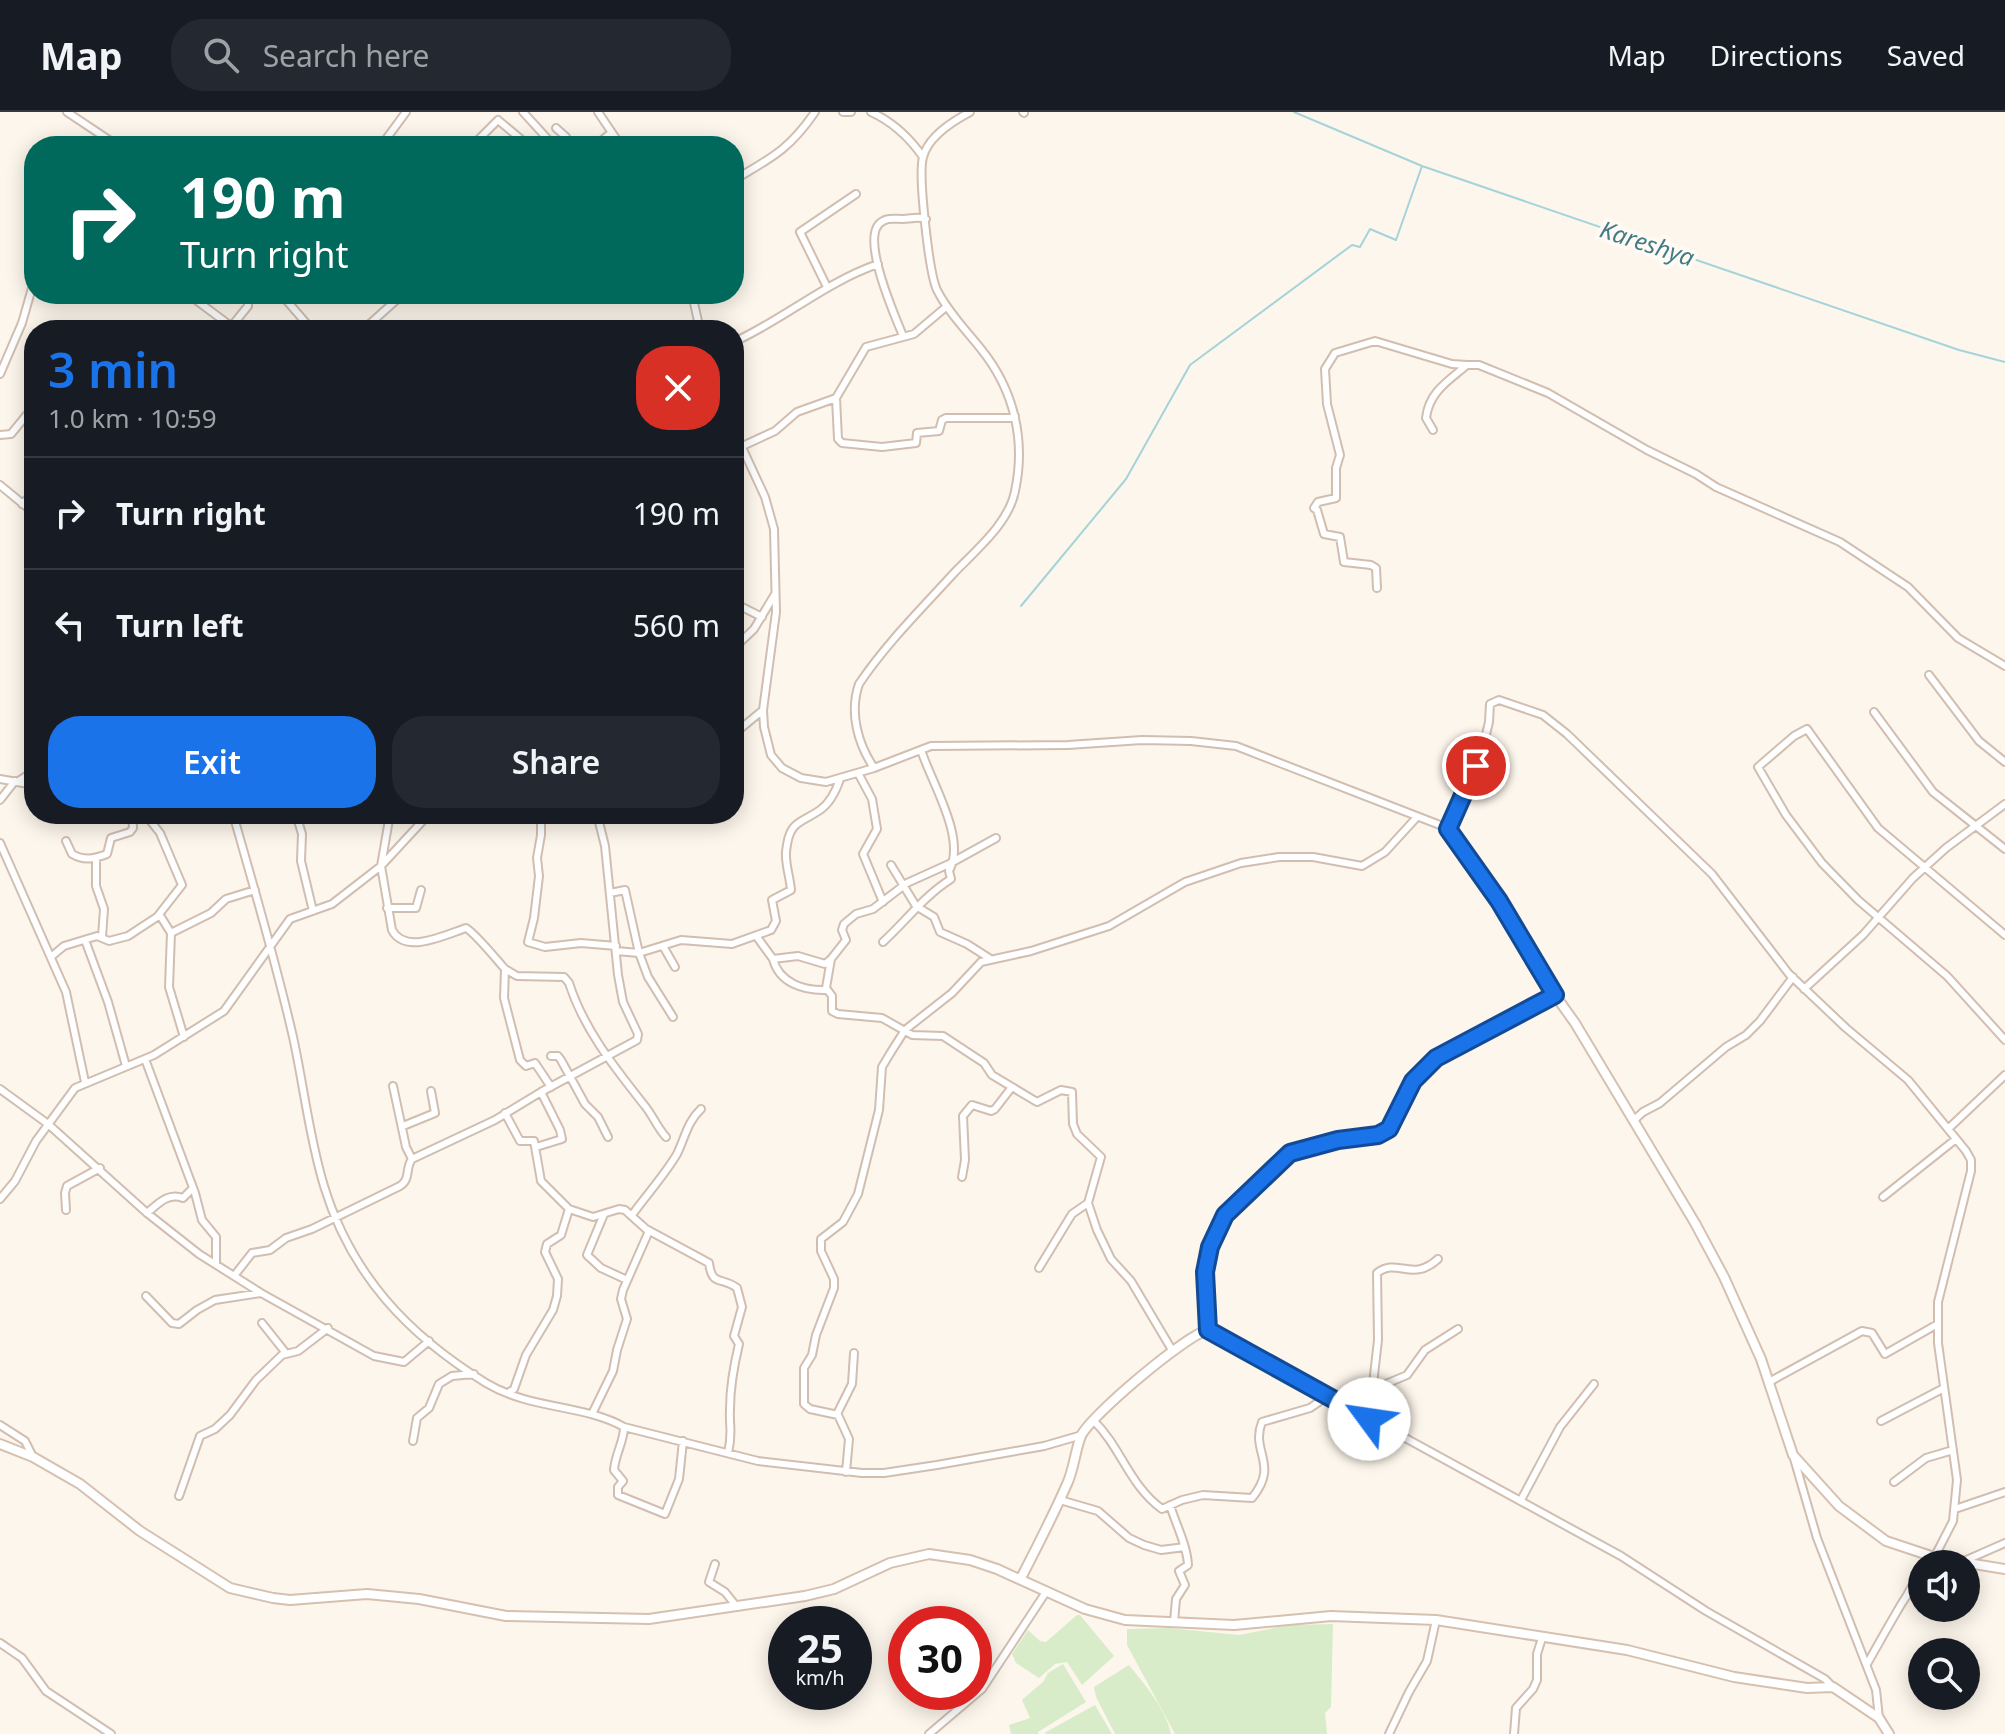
<!DOCTYPE html>
<html lang="en">
<head>
<meta charset="utf-8">
<style>
  :root { --surface:#171b24; --page:#242831; --text:#f1f3f6; --muted:#9ea1a6; --line:#363941; --accent:#1a73e8 }
  body { margin:0; font-family:"Noto Sans",sans-serif; background:var(--page); color:var(--text); height:100vh; display:flex; flex-direction:column; font-size:30px; white-space:nowrap }
  * { box-sizing:border-box; margin:0 }
  p { font-size:26px; color:var(--muted) }
  .icon { flex:none; width:44px; height:44px; fill:none; stroke:currentColor; stroke-width:2; stroke-linecap:round; stroke-linejoin:round }
  .map { position:relative; flex:1; overflow:hidden }
  .side { position:absolute; left:24px; top:208px; width:720px; height:504px; display:flex; flex-direction:column; background:var(--surface); border-radius:32px; box-shadow:0 4px 20px #0003 }
  .side>* { flex:none }
  .hud { position:absolute; left:24px; top:24px; width:720px; height:168px; border-radius:32px; box-shadow:0 4px 20px #0003; background:#00695c; color:#fff; overflow:hidden }
  .tools { position:absolute; left:1908px; top:1438px; display:grid; gap:16px }
  .tools a { display:grid; place-items:center; width:72px; height:72px; border-radius:50%; background:var(--surface); box-shadow:0 4px 20px #0003; font-size:40px }
  .speed { position:absolute; left:768px; top:1494px; display:flex; gap:16px; font-size:40px; font-weight:700; text-align:center }
  .speed>* { display:grid; place-content:center; width:104px; height:104px; border-radius:50%; background:var(--surface); box-shadow:0 4px 20px #0003; line-height:1 }
  .speed small { font-size:20px; font-weight:400 }
  .speed .limit { border:12px solid #d22; background:#fff; color:#111 }
  .pin { position:absolute; display:grid; place-items:center; width:68px; height:68px; color:#fff; margin:-34px; border:4px solid #fff; border-radius:50%; box-shadow:0 2px 8px #0007 }
  .me { position:absolute; width:88px; margin:-44px; rotate:301deg; stroke-linejoin:round; filter:drop-shadow(0 0 6px #0008) }
  .turn { display:flex; align-items:center; gap:28px; height:168px; padding:0 24px; font-size:36px }
  .turn .icon { width:104px; height:104px; stroke-width:2.5 }
  .turn b { display:block; font-size:56px; line-height:68px }
  .round { display:grid; place-items:center; flex:none; width:84px; height:84px; border-radius:32px; background:var(--page) }
  .headline { display:flex; align-items:center; justify-content:space-between; height:136px; padding:0 24px }
  h1 { font-size:48px; font-weight:600; line-height:60px; color:var(--accent) }
  .action { display:flex; gap:16px; margin-top:auto; padding:16px 24px }
  .action a { flex:1; height:92px; border-radius:32px; background:var(--accent); color:#fff; font-size:32px; font-weight:600; line-height:92px; text-align:center }
  .action a+a { background:var(--page); color:var(--text) }
  ul { padding:0; list-style:none }
  li { display:flex; align-items:center; gap:24px; height:112px; padding:0 24px; border-top:2px solid var(--line) }
  li div { flex:1 }
  li b { display:block; font-size:30px }
  li em { font-style:normal }
  header { display:flex; align-items:center; gap:48px; box-sizing:border-box; height:112px; padding:0 40px; background:var(--surface); border-bottom:2px solid var(--line) }
  header strong { font-size:38px }
  nav { display:flex; gap:44px; margin-inline-start:auto; font-size:28px }
  .search { width:560px; height:72px; background:var(--page); display:flex; align-items:center; gap:20px; box-sizing:border-box; padding:0 28px; border-radius:32px; color:var(--muted); font-size:30px }
  .map>svg:first-child { display:block }
  .green { fill:#d8ecc9 }
  .lines { fill:none; stroke-linecap:round; stroke-linejoin:round }
  .stream { stroke:#a5d3da; stroke-width:2 }
  .street-casing { stroke:#d1beb0; stroke-width:10 }
  .secondary-casing { stroke:#d6c0b0; stroke-width:12 }
  .street { stroke:#fff; stroke-width:6 }
  .secondary { stroke:#fff; stroke-width:8 }
  .route-casing { stroke:#114b97; stroke-width:20 }
  .route { stroke:#1a73e8; stroke-width:14 }
  .labels { text-anchor:middle; stroke-width:8; stroke-linejoin:round; paint-order:stroke }
  .water-label { font-size:24px; font-style:italic; fill:#437c86; stroke:#fffaf3 }
</style>
</head>
<body>
<header>
<strong>Map</strong>
<div class="search"><svg class="icon" aria-label="search" viewBox="0 0 24 24"><circle cx="10" cy="10" r="6"/><path d="M15 15l6 6"/></svg>Search here</div>
<nav><a>Map</a><a>Directions</a><a>Saved</a></nav>
</header>
<div class="map">
<svg width="2005" height="1622" viewBox="0 0 2005 1622">
  <rect width="100%" height="100%" fill="#fdf6ec"/>
  <!-- green -->
  <path class="green" d="M 1077,1503 L 1080,1503 L 1114,1544 L 1082,1573 L 1067,1550 L 1055,1552 L 1039,1566 L 1016,1551 L 1012,1542 L 1028,1518 L 1040,1529 L 1046,1530 Z
    M 1333,1512 L 1331,1595 L 1325,1601 L 1327,1622 L 1175,1622 L 1127,1533 L 1127,1517 L 1169,1516 L 1239,1523 L 1289,1513 Z
    M 1063,1552 L 1086,1590 L 1038,1620 L 1039,1622 L 1011,1622 L 1009,1613 L 1030,1606 L 1022,1588 L 1024,1586 L 1043,1570 L 1048,1561 Z
    M 1129,1553 C 1145,1573 1166,1597 1171,1622 L 1115,1622 L 1096,1585 L 1094,1575 Z
    M 1095,1593 L 1112,1622 L 1045,1622 L 1046,1620 Z"/>
  <g class="lines">
    <!-- stream -->
    <path class="stream" d="M 1294,0 L 1422,54 L 1959,238 L 2005,250
      M 1021,494 L 1126,367 L 1190,253 L 1352,133 L 1360,135 L 1370,117 L 1396,128 L 1422,54"/>
    <!-- street casing -->
    <g class="street-casing">
      <path id="street" d="M 67,0 L 118,34
        M 523,0 L 554,34
        M 598,0 L 621,34
        M 843,0 L 851,0
        M 871,0 C 893,10 909,25 923,45
        M 1023,0 L 1024,1
        M 556,16 L 566,25 L 571,34
        M 381,34 L 406,0
        M 472,34 L 498,8 L 529,34
        M 595,34 L 611,21
        M 734,68 C 771,46 789,38 815,0
        M 827,175 L 800,120 L 856,82
        M 188,182 L 232,215
        M 281,182 L 312,218
        M 692,182 L 700,218
        M 231,215 L 248,194 L 248,182
        M 363,218 L 403,182
        M 641,218 L 650,216 L 661,218
        M 903,224 C 895,204 862,130 879,112 C 886,105 894,107 902,107 C 912,107 916,104 926,107
        M 734,230 C 784,207 826,170 878,152
        M 0,262 L 22,211 L 34,169
        M 836,286 L 838,327 L 842,331 L 882,335 L 916,331 L 917,321 L 939,319 L 942,308 L 946,306 L 1011,306 L 1015,304
        M 734,318 L 765,385 L 774,417 L 776,500 L 763,598 L 764,615 L 771,643 L 782,656 L 801,666 L 826,670 L 874,656 L 931,634 L 1068,633 L 1142,628 L 1191,629 L 1236,634 L 1445,715 L 1499,789 L 1555,883
        M 1433,318 L 1426,306 C 1429,280 1448,269 1467,253 L 1479,253 L 1548,281 L 1647,338 L 1696,362 L 1716,375 L 1840,430 L 1908,475 L 1958,526 L 2005,554
        M 0,323 L 11,322 L 34,294
        M 734,338 L 775,319 L 797,300 L 836,286 L 866,235 L 914,222 L 946,195
        M 0,373 L 34,401
        M 22,392 L 34,381
        M 1377,476 L 1376,456 L 1371,453 L 1344,450 L 1340,425 L 1324,422 L 1317,398 L 1314,396 L 1318,390 L 1336,386 L 1336,356 L 1340,343 L 1327,292 L 1325,257 L 1335,241 L 1375,229 L 1452,252 L 1467,253
        M 734,491 L 762,505
        M 734,536 L 754,517 L 775,482
        M 1929,563 L 1979,629 L 2005,650
        M 1874,600 L 1933,680 L 2005,737
        M 734,622 L 763,598
        M 874,656 C 858,632 849,601 859,572 C 886,532 921,497 954,461 C 976,438 1009,411 1015,379 C 1026,328 1014,278 981,237 C 966,218 948,200 937,178 C 929,161 918,63 923,45 C 928,25 953,9 970,0
        M 858,661 L 872,687 L 877,717 L 863,742 L 883,790
        M 0,667 L 34,673
        M 17,670 L 34,659
        M 0,688 L 15,669
        M 145,702 L 160,721 L 182,773 L 157,805
        M 233,702 C 254,776 276,850 293,925 C 304,975 309,1025 324,1074 C 351,1163 408,1223 486,1271 C 531,1298 583,1292 624,1315 L 758,1349 L 862,1361 L 884,1361 L 937,1353 L 1044,1334 L 1082,1323
        M 296,702 L 302,722 L 301,749 L 313,799
        M 429,702 L 381,754 L 392,818 C 405,843 445,823 466,816 C 475,821 497,848 505,857 L 504,886 L 520,948 L 526,954 L 535,951 L 551,975
        M 541,702 L 541,723 L 537,746 L 539,764 L 534,806 L 528,830 L 545,835 L 581,831 L 616,834
        M 1448,717 L 1482,639 L 1489,610 L 1490,592 L 1499,588 L 1543,603 L 1567,622 L 1712,762 L 1789,862 L 1846,916 L 1908,968 L 1966,1039 L 1971,1048 L 1971,1059 L 1938,1190 L 1938,1231 L 1957,1368 L 1953,1409 L 1934,1446
        M 996,726 L 949,752 L 907,771 L 873,797 L 856,802 L 844,812 L 842,818 L 846,828 L 831,847 L 826,876 L 832,884 L 832,899 L 838,902 L 882,906 L 912,923 L 943,924 L 984,951 L 992,963 L 1037,990 L 1061,978 L 1072,980 L 1073,1012 L 1077,1022 L 1101,1045 L 1088,1091 L 1097,1118 L 1111,1147 L 1131,1169 L 1172,1238
        M 66,729 L 72,742 C 84,749 94,747 107,742 L 111,726 L 130,720 L 133,716 L 132,702
        M 0,731 L 66,880 L 85,970
        M 96,747 L 96,774 L 104,797 L 102,825
        M 891,753 L 916,794 L 934,805 L 940,820 L 967,832 L 989,846
        M 610,781 L 625,778 L 639,841 L 648,865 L 673,905
        M 387,796 L 416,796 L 421,778
        M 171,821 L 169,875 L 184,925
        M 2005,823 L 1878,716 L 1807,617 L 1794,624 L 1758,655 L 1786,703 L 1822,751 L 1858,788 L 1947,864 L 2005,928
        M 757,825 L 773,847 L 798,844 L 825,852 L 831,847
        M 85,828 L 108,890 L 126,954
        M 883,830 C 907,808 924,784 951,767 L 949,759 C 967,727 932,672 921,638
        M 663,834 L 675,855
        M 616,839 L 639,841 L 681,828 L 732,832 L 771,818 L 776,809 L 772,788 L 791,778 C 790,765 785,752 786,740 C 789,708 800,712 820,698 C 830,691 836,679 840,667
        M 52,844 L 64,834 L 97,824 L 109,829 L 128,824 L 157,805 L 161,805 L 171,821 L 211,801 L 226,787 L 255,778
        M 773,847 C 779,871 804,879 827,878
        M 505,857 L 517,864 L 564,865 L 569,871 C 584,918 615,956 645,994 C 653,1004 657,1015 666,1025
        M 1804,877 L 1863,823 L 1913,766 L 1946,736 L 2005,692
        M 551,944 L 558,944 L 561,948 L 585,992 L 598,1005 L 608,1025
        M 145,947 L 195,1081 L 202,1108 L 216,1125 L 216,1152
        M 393,974 L 406,1035 L 412,1047
        M 0,977 L 48,1012 L 147,1101 L 199,1142 L 261,1181 L 374,1244 L 404,1250 L 429,1229
        M 505,1001 L 520,1029 L 534,1029 L 541,1069 L 569,1097 L 593,1105 L 619,1097 L 625,1098 L 646,1117 L 709,1151 C 712,1175 721,1164 737,1176 L 742,1195 L 734,1224 L 739,1232 C 734,1253 730,1275 730,1297 C 729,1315 733,1321 728,1341
        M 1633,1009 L 1643,1000 L 1660,991 L 1726,935 L 1746,923 L 1760,909 L 1793,865
        M 403,1014 L 435,1001 L 431,979
        M 1948,1017 L 2005,963
        M 536,1035 L 562,1027 L 560,1018 L 541,980
        M 962,1065 L 965,1048 L 963,1004 L 972,993 L 991,999 L 995,997 L 1012,975
        M 1883,1085 L 1956,1027
        M 0,1087 L 15,1069 L 36,1029 L 75,976 L 154,943 L 224,899 L 290,807 L 332,792 L 381,754 L 390,702
        M 66,1098 L 65,1081 L 67,1074 L 100,1056
        M 147,1101 C 158,1092 168,1080 183,1086 L 192,1077
        M 604,1102 L 587,1143 L 601,1156 L 627,1168
        M 632,1103 C 647,1082 664,1064 677,1042 C 685,1026 687,1010 701,997
        M 1039,1156 L 1072,1102 L 1088,1091
        M 234,1164 L 252,1141 L 270,1138 L 286,1126 L 312,1117 L 400,1074 C 411,1067 405,1056 412,1047 L 495,1008 L 541,980 L 637,928 L 638,922 L 623,890 L 618,863 L 605,734 L 597,702
        M 146,1184 L 172,1211 L 179,1212 L 197,1198 L 215,1188 L 261,1181
        M 262,1211 L 285,1240
        M 1208,1218 L 1621,1444 L 1706,1499 L 1825,1567 L 1833,1575
        M 1769,1270 L 1862,1219 L 1872,1221 L 1885,1242 L 1936,1213
        M 1374,1277 L 1407,1263 L 1425,1238 L 1458,1217
        M 508,1281 L 514,1277 L 526,1243 L 553,1198 L 557,1184 L 558,1167 L 545,1140 L 547,1132 L 561,1123 L 569,1097
        M 592,1302 L 613,1259 L 617,1238 L 627,1207 L 621,1187 L 623,1178 L 649,1119
        M 837,1302 L 852,1272 L 854,1241
        M 1369,1307 L 1378,1228 L 1377,1161 C 1397,1145 1412,1171 1438,1147
        M 1093,1308 C 1121,1335 1129,1373 1162,1397 L 1182,1388 L 1203,1383 L 1252,1386 C 1280,1352 1250,1340 1262,1310 L 1310,1296 L 1329,1283
        M 1881,1309 L 1944,1276
        M 0,1313 L 25,1329 L 33,1345
        M 624,1315 C 624,1330 615,1342 614,1358 L 623,1369 L 618,1375 L 618,1383 L 665,1402 L 679,1367 L 683,1329
        M 413,1329 L 417,1306 L 429,1296 L 439,1272 L 452,1264 L 474,1262
        M 1793,1343 L 1817,1426 L 1876,1578 L 1879,1606
        M 846,1360 L 849,1327 L 838,1303 L 810,1297 L 804,1292 L 804,1256 L 812,1243 L 816,1223 L 834,1176 L 834,1167 L 821,1139 L 821,1127 L 843,1110 L 858,1082 L 879,998 L 882,955 L 891,940 L 905,918 L 952,881 L 981,850 L 1031,839 L 1109,814 L 1185,770 L 1241,751 L 1279,745 L 1313,745 L 1362,754 L 1385,740 L 1417,705
        M 1894,1370 L 1926,1346 L 1953,1338
        M 179,1384 L 200,1324 L 215,1317 L 230,1303 L 256,1268 L 282,1243 L 298,1239 L 328,1216
        M 1060,1388 L 1098,1399 L 1129,1426 L 1144,1433 L 1161,1438 L 1185,1435
        M 1521,1388 L 1560,1315 L 1594,1272
        M 1170,1393 C 1176,1413 1187,1433 1188,1453 L 1179,1459 L 1185,1473 L 1176,1487 L 1174,1510
        M 1955,1397 L 2005,1380
        M 1964,1449 L 2005,1431
        M 715,1452 L 709,1470 L 725,1480 L 737,1495
        M 0,1531 L 22,1546 L 46,1579 L 111,1622
        M 1867,1552 C 1879,1531 1890,1511 1902,1491 C 1910,1480 1913,1469 1922,1459
        M 929,1622 L 982,1577 L 1046,1480
        M 1389,1622 L 1409,1580 L 1427,1549 L 1436,1508
        M 1514,1622 L 1516,1596 L 1533,1577 L 1537,1568 L 1537,1542 L 1542,1526"/>
    </g>
    <!-- secondary casing -->
    <g class="secondary-casing">
      <path id="secondary" d="M 0,1332 L 33,1345 L 80,1372 L 140,1419 L 230,1476 L 273,1486 L 290,1488 L 367,1482 L 419,1487 L 506,1504 L 649,1507 L 805,1484 L 834,1477 L 890,1451 L 929,1442 L 970,1448 L 997,1457 L 1085,1497 L 1125,1508 L 1234,1513 L 1331,1504 L 1436,1508 L 1627,1538 L 1734,1565 L 1807,1576 L 1833,1575 L 1879,1606 L 1889,1622
        M 1021,1466 C 1037,1435 1053,1404 1067,1372 C 1074,1357 1075,1339 1081,1324 C 1090,1304 1186,1223 1208,1218 L 1205,1160 L 1210,1135 L 1225,1103 L 1290,1041 L 1338,1028 L 1378,1023 L 1389,1017 L 1413,969 L 1436,946 L 1555,883 L 1575,911 L 1695,1111 L 1724,1165 L 1761,1247 L 1793,1343 L 1839,1394 L 1886,1429 L 1937,1446 L 2005,1457"/>
    </g>
    <!-- street -->
    <use href="#street" class="street"/>
    <!-- secondary -->
    <use href="#secondary" class="secondary"/>
  </g>
  <g class="lines">
    <!-- route casing -->
    <g class="route-casing">
      <path id="route" d="M 1369,1307 L 1208,1218 L 1205,1160 L 1210,1135 L 1225,1103 L 1290,1041 L 1338,1028 L 1378,1023 L 1389,1017 L 1413,969 L 1436,946 L 1555,883 L 1499,789 L 1448,717 L 1476,654"/>
    </g>
    <!-- route -->
    <use href="#route" class="route"/>
  </g>
  <g class="labels">
    <!-- water labels -->
    <g class="water-label">
      <text transform="translate(1647 132) rotate(18)" y="8">Kareshya</text>
    </g>
  </g>
</svg>
<div class="tools">
<a><svg class="icon" aria-label="sound" viewBox="0 0 24 24"><path d="M4 9h4l5-4v14l-5-4H4zM17 9q2 3 0 6"/></svg></a>
<a><svg class="icon" aria-label="search" viewBox="0 0 24 24"><circle cx="10" cy="10" r="6"/><path d="M15 15l6 6"/></svg></a>
</div>
<div class="speed"><div>25<small>km/h</small></div><div class="limit">30</div></div>
<div class="pin" style="left:1476px;top:654px;background:#d93025"><svg class="icon" aria-label="arrive" viewBox="0 0 24 24"><path d="M6 21V4h12l-3 4 3 4H6"/></svg></div>
<svg class="me" style="left:1369px;top:1307px" viewBox="-20 -20 40 40"><circle r="19" fill="#fff"/><path d="M0-13L10 11 0 6-10 11z" fill="#1a73e8"/></svg>
<div class="hud">
<div class="turn"><svg class="icon" aria-label="right" viewBox="0 0 24 24"><path d="M7 20v-9h11M14 6l5 5-5 5"/></svg><div><b>190 m</b>Turn right</div></div>
</div>
<section class="side">
<div class="headline"><div><h1>3 min</h1><p>1.0 km · 10:59</p></div><a class="round" style="background:#d93025;color:#fff"><svg class="icon" aria-label="close" viewBox="0 0 24 24"><path d="M6 6l12 12M18 6L6 18"/></svg></a></div>
<ul>
<li><svg class="icon" aria-label="right" viewBox="0 0 24 24"><path d="M7 20v-9h11M14 6l5 5-5 5"/></svg><div><b>Turn right</b></div><em>190 m</em></li>
<li><svg class="icon" aria-label="left" viewBox="0 0 24 24"><path d="M17 20v-9H6M10 6l-5 5 5 5"/></svg><div><b>Turn left</b></div><em>560 m</em></li>
</ul>
<div class="action"><a>Exit</a><a>Share</a></div>
</section>
</div>
</body>
</html>
